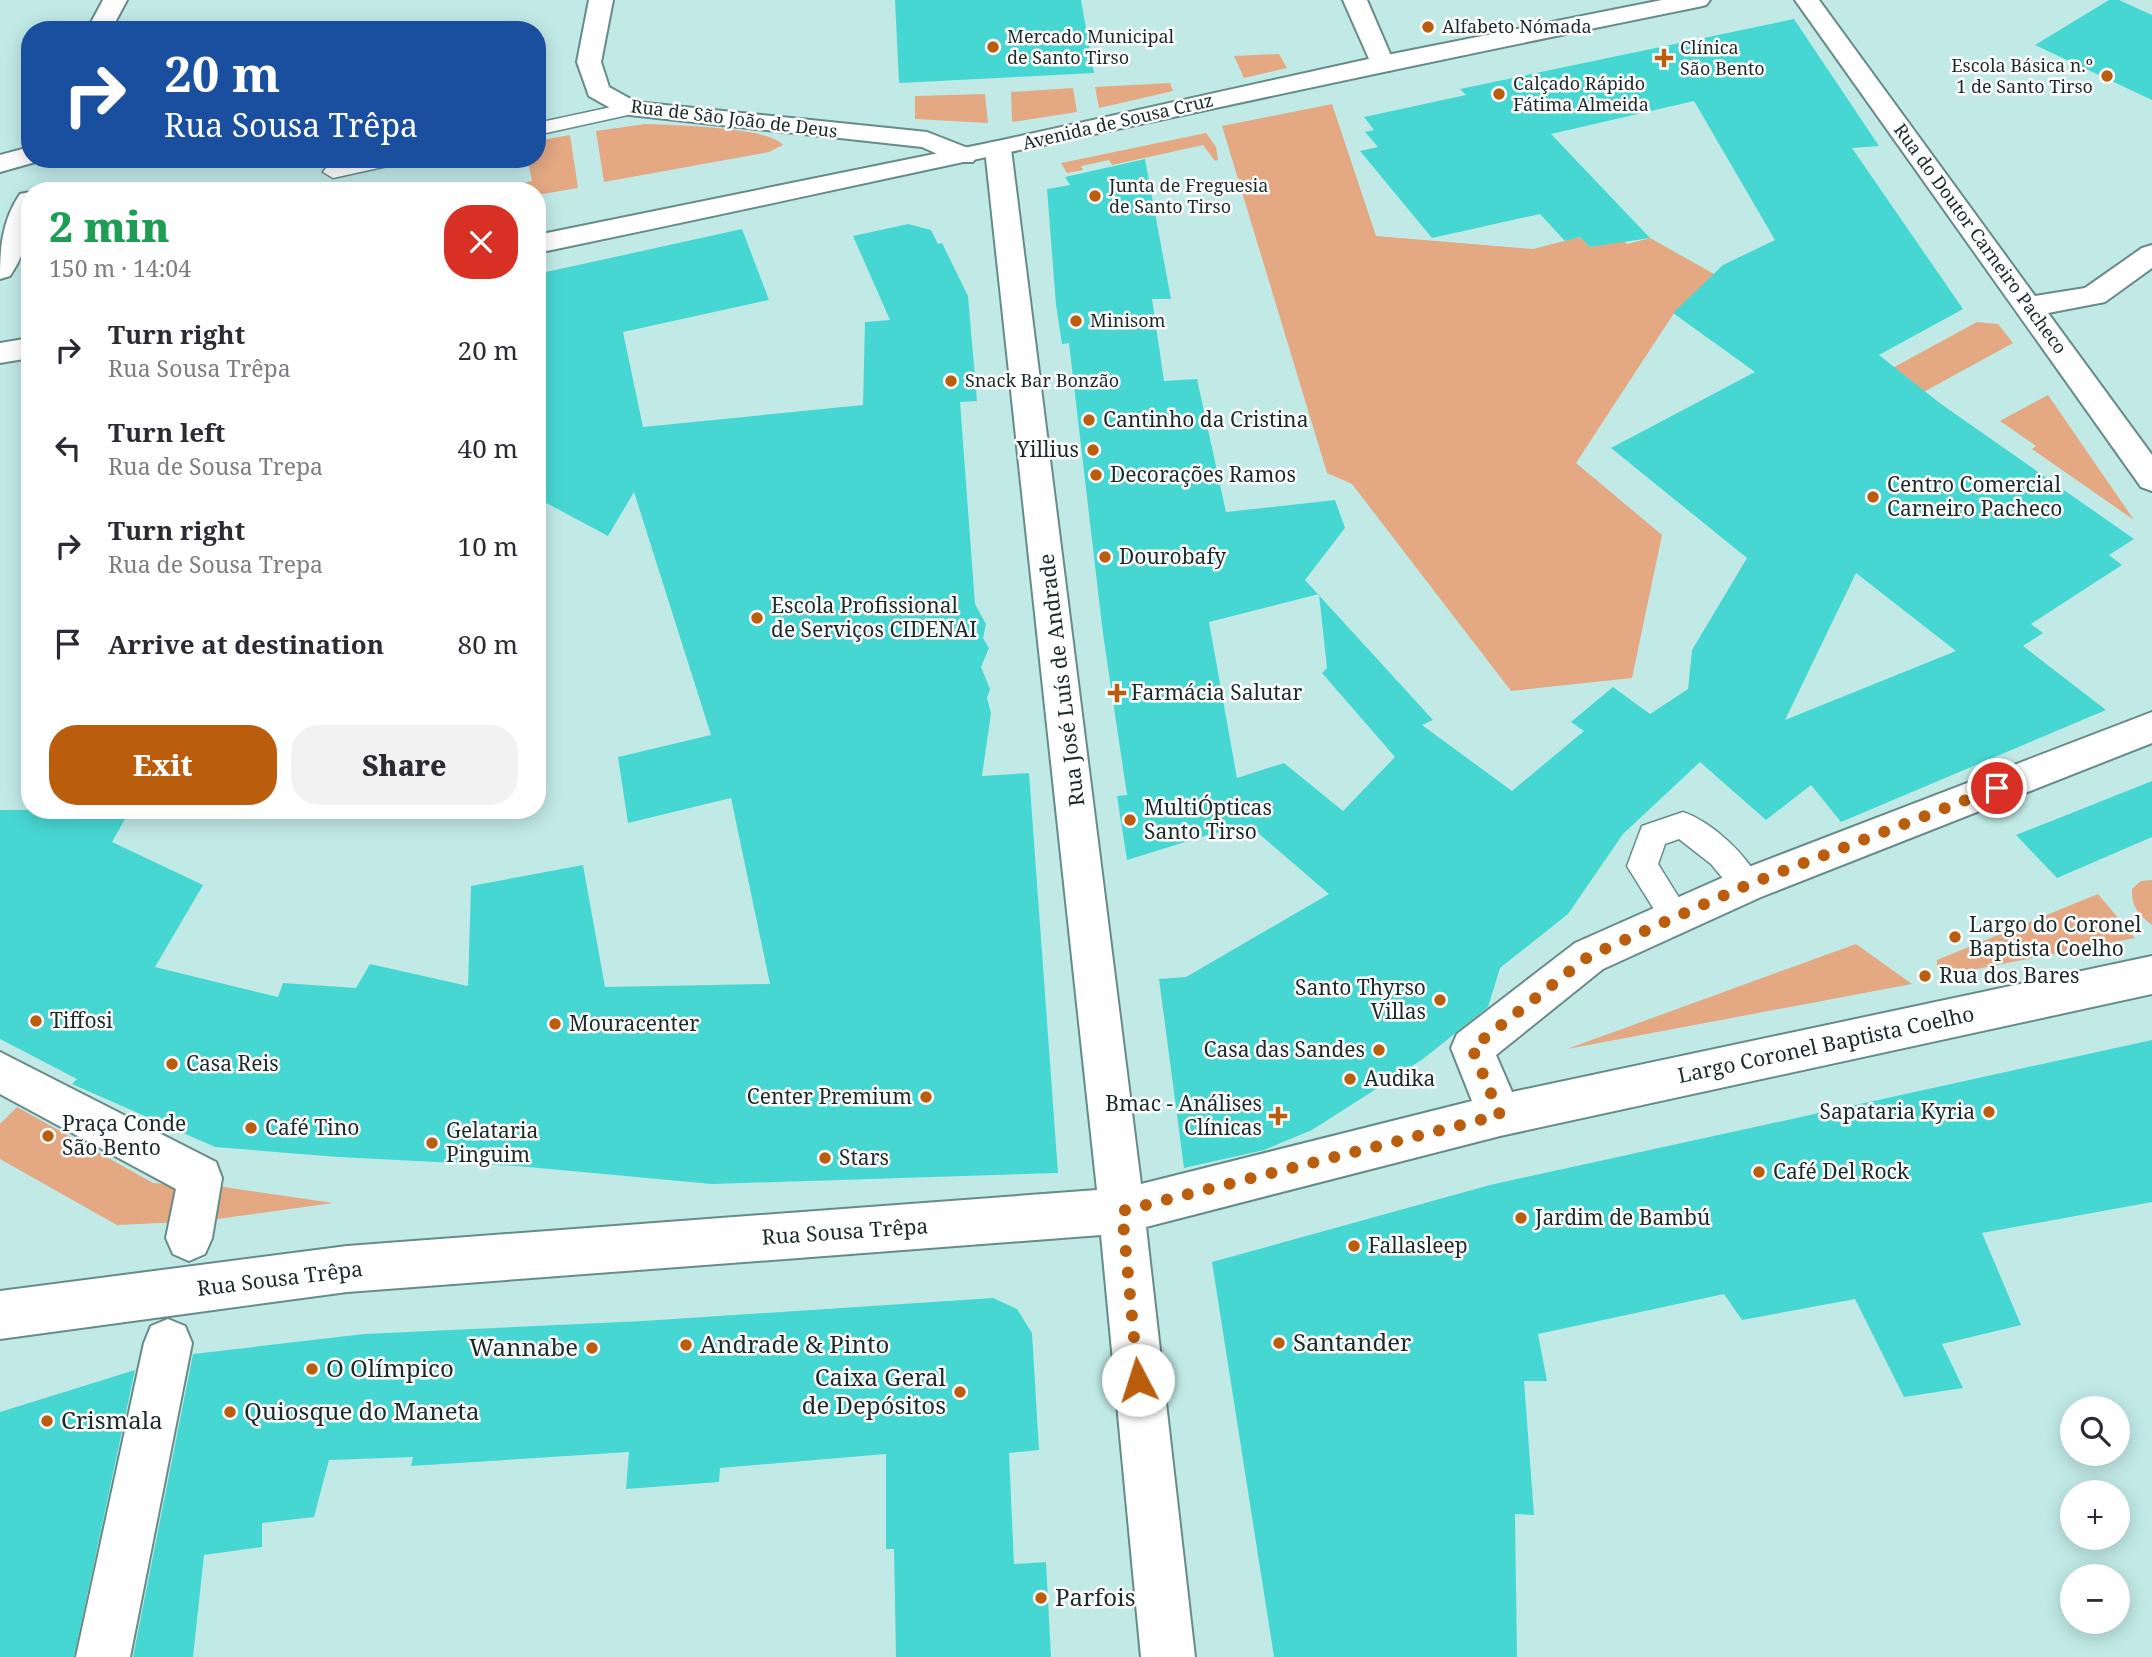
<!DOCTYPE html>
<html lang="en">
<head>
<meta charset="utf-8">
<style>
  :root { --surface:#fff; --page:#f2f2f3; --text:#2b2b33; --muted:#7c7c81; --accent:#ba5d0d }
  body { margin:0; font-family:"Noto Serif",serif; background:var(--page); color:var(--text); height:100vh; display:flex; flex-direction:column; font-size:26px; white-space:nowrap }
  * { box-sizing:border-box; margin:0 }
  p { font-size:23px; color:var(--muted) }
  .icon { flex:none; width:38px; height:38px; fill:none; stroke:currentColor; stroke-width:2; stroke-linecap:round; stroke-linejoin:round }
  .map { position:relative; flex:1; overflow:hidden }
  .drawer { position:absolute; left:21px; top:182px; width:525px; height:637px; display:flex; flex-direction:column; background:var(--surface); border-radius:28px; box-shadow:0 4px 18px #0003 }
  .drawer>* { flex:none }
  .hud { position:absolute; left:21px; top:21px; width:525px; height:147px; border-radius:28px; box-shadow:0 4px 18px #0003; background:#1a4fa0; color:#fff; overflow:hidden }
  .fabs { position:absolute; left:2060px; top:1396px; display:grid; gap:14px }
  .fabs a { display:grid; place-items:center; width:70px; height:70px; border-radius:50%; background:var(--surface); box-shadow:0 4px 18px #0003; font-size:35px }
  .pin { position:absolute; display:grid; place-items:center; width:60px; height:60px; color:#fff; margin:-30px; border:4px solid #fff; border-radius:50%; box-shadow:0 2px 7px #0007 }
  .me { position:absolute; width:77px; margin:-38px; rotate:355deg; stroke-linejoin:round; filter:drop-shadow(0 0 5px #0008) }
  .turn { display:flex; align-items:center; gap:24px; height:147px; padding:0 28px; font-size:32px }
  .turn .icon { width:91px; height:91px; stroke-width:2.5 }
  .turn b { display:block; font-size:49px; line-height:60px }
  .round { display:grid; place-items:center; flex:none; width:74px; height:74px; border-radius:28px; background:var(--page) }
  .overview { display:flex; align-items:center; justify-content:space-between; height:119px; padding:0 28px }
  h1 { font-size:42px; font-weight:800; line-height:52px; color:#1e9e55 }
  .cta { display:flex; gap:14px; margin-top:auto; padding:14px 28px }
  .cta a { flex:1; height:80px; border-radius:28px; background:var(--accent); color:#fff; font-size:28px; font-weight:800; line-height:80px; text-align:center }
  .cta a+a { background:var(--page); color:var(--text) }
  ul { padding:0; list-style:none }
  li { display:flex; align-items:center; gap:21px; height:98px; padding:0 28px }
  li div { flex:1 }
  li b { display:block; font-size:26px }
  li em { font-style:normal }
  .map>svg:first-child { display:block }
  .green { fill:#e4a883 }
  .building { fill:#47d7d3; fill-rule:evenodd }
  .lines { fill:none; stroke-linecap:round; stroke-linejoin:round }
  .lane-casing { stroke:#668b89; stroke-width:3 }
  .street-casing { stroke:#668b89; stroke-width:4 }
  .secondary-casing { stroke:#668b89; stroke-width:4 }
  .lane { fill:#fff; fill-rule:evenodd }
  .street { fill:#fff; fill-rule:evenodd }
  .secondary { fill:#fff; fill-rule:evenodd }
  .route { stroke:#ba5d0d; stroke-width:12; stroke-dasharray:0 21.6 }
  .poi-dot { fill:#ba5d0d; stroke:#fff; stroke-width:2.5 }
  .labels { text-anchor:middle; stroke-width:5; stroke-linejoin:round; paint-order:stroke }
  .far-poi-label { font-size:18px; fill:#1a2a29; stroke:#fff; text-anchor:start }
  .far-street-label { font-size:18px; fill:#1a2a29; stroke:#fff }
  .poi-label { font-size:21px; fill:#1a2a29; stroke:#fff; text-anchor:start }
  .street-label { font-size:21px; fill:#1a2a29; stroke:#fff }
  .near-poi-label { font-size:24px; fill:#1a2a29; stroke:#fff; text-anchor:start }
</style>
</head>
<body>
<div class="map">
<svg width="2152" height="1657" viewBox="0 0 2152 1657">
  <rect width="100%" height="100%" fill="#c1eae7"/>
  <!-- green -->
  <path class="green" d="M 1279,54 L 1287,68 L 1244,78 L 1234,56 Z
    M 1170,83 L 1173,91 L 1099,108 L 1095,87 Z
    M 1073,88 L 1077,112 L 1012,122 L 1011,92 Z
    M 985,94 L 988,123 L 915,119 L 915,96 Z
    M 1332,104 L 1376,236 L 1533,249 L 1580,237 L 1590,247 L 1623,240 L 1627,244 L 1650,238 L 1714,274 L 1674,313 L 1576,463 L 1662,535 L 1632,678 L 1511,691 L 1352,484 L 1327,473 L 1222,126 Z
    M 645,124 C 671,125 769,127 783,145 L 769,152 L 604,182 L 596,131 Z
    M 1206,133 L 1216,147 L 1218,160 L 1215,161 L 1203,145 L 1112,165 L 1109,160 L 1081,166 L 1083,170 L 1067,173 L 1061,163 Z
    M 570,135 L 578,188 L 537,195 L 537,191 L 525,191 L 524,183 L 532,181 L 528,162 L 537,159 L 537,141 Z
    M 1977,322 L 1998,324 L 2013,343 L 1825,446 L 1793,422 Z
    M 2048,395 L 2134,520 L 2032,449 L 2036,446 L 2000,421 Z
    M 2141,881 L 2152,880 L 2152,925 C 2138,914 2131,906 2132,889 Z
    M 2098,894 L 2135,938 L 1946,975 L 1937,969 L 1937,960 Z
    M 1856,944 L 1912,984 L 1567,1049 Z
    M 17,1107 L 153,1183 L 191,1186 L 183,1222 L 117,1225 L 0,1159 L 0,1124 Z
    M 210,1185 L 333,1203 L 203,1221 Z"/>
  <!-- building -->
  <path class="building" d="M 895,0 L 1081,0 L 1094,73 L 899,83 Z
    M 2109,0 L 2119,0 L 2152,15 L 2152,100 L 2035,45 Z
    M 1794,19 L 1879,146 L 1852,148 L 1963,309 L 1879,355 L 1941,404 L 2134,539 L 2109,555 L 2122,565 L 2031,624 L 2043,633 L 2023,646 L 2106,710 L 1841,822 L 1811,785 L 1766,820 L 1700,762 L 1623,834 L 1568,914 L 1500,968 L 1488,1007 L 1423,1059 L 1312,1130 L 1264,1150 L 1184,1168 L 1159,979 L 1186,977 L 1329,894 L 1250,826 L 1211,834 L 1127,860 L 1117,796 L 1127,795 L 1103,634 L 1069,343 L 1062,344 L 1056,305 L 1047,189 L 1070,185 L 1065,177 L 1145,159 L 1171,299 L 1152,299 L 1164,381 L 1197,379 L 1226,512 L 1335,500 L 1345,528 L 1305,580 L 1433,720 L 1422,725 L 1512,791 L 1584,731 L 1571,722 L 1613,687 L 1650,714 L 1688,689 L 1692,650 L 1747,558 L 1611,448 L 1755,372 L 1673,313 L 1723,265 L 1775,240 L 1694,101 L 1551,134 L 1650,238 L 1590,247 L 1580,237 L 1565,241 L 1540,214 L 1432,238 L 1360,151 L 1378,147 L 1365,132 L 1374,130 L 1364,117 L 1466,95 L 1460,89 ZM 1856,573 L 1956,651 L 1785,720 ZM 1319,594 L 1327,668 L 1322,673 L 1395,757 L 1343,811 L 1284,763 L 1237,778 L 1209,622 Z
    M 908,224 L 931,230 L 938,244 L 942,243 L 968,296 L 977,401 L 960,402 L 975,604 L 986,624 L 983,638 L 989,648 L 981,667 L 990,689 L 987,698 L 991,713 L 982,776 L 1029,773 L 1058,1173 L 712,1184 L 517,1166 L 338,1157 L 215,1147 L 72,1084 L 77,1079 L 0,1039 L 0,810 L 130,810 L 112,842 L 203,885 L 155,967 L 278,997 L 283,983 L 356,988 L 370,964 L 468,986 L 471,886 L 583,865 L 605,987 L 770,984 L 731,798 L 628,823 L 618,757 L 711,735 L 634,492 L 608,536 L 537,498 L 537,274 L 742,229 L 769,300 L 623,332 L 643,427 L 863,405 L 865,322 L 890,320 L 853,236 Z
    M 2152,781 L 2152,837 L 2057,878 L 2016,835 Z
    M 2152,1040 L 2152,1202 L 1982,1233 L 2021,1325 L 1942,1344 L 1963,1388 L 1904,1397 L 1855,1299 L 1742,1320 L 1724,1294 L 1538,1334 L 1547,1381 L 1524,1381 L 1534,1515 L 1515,1514 L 1517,1657 L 1274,1657 L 1212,1262 L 1490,1185 Z
    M 993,1298 L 1017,1309 L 1032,1333 L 1039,1450 L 1009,1453 L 1014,1564 L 1046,1562 L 1051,1657 L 896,1657 L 894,1549 L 886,1549 L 886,1454 L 720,1468 L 719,1482 L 626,1489 L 629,1452 L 411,1466 L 413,1457 L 329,1460 L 314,1517 L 262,1523 L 262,1547 L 204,1555 L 193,1657 L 133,1657 L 193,1354 L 364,1334 L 643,1321 Z
    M 135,1370 L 74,1657 L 0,1657 L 0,1412 Z"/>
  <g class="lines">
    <!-- lane casing -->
    <g class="lane-casing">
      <path id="lane" d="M 630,103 L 640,109 L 637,113 L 537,135 L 537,123 Z
        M 364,159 L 404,159 L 401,163 L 333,178 L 323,172 L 326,168 Z
        M 1683,812 C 1714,823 1748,856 1762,885 L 1758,894 L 1747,898 L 1736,894 L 1711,864 L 1679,839 L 1665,844 L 1658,864 L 1691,917 L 1687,927 L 1676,931 L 1665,927 L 1627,866 L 1642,826 Z"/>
    </g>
    <!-- street casing -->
    <g class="street-casing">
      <path id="street" d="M 103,0 L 127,0 L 111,30 L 87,30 Z
        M 589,0 L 613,0 L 601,62 L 609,87 L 636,102 L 927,132 L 973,150 L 977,156 L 973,162 L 955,162 L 922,147 L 621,114 L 589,96 L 577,62 Z
        M 1343,0 L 1367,0 L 1394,63 L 1391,68 L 1373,68 Z
        M 1795,0 L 1819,0 L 2035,296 L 2085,288 L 2142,248 L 2152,245 L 2152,268 L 2105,302 L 2048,313 L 2152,455 L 2152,491 L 2141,487 Z
        M 998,141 L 1007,143 L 1011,149 L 1141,1184 L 1472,1101 L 1451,1048 L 1457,1034 L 1575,943 L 1733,873 L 2152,712 L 2152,743 L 1761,897 L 1603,969 L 1496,1055 L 1512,1092 L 2152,956 L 2152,994 L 1500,1136 L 1146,1227 L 1195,1657 L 1141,1657 L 1101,1235 L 347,1292 L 0,1339 L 0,1291 L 347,1246 L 1097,1190 L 985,149 L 989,143 Z
        M 30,147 L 30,159 L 39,161 L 0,172 L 0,155 Z
        M 30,192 C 30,225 29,248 10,276 L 0,279 C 0,247 2,221 20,194 Z
        M 0,1052 L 216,1162 L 222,1178 L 212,1238 L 205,1254 L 189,1261 L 173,1254 L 166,1238 L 176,1189 L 0,1094 Z
        M 168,1319 L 185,1326 L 192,1343 L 130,1657 L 76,1657 L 144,1343 L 151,1326 Z"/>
    </g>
    <!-- secondary casing -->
    <g class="secondary-casing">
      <path id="secondary" d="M 1662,0 L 1710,0 L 1706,5 L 1698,7 C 1310,85 925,172 537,253 L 537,235 L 998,141 L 1382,56 Z
        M 30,338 L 30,358 L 0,363 L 0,343 Z"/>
    </g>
    <!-- lane -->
    <use href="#lane" class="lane"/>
    <!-- street -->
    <use href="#street" class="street"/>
    <!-- secondary -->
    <use href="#secondary" class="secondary"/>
  </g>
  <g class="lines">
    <!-- route -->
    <path class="route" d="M 1138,1380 L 1122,1211 L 1500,1115 L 1472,1048 L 1589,956 L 1747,885 L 1997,788"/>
  </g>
  <!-- markers -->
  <g class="poi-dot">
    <circle cx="1428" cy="27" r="7"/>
    <circle cx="993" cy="47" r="7"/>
    <path d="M1660.5 47.5h7v7h7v7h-7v7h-7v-7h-7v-7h7z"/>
    <circle cx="2107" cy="76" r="7"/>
    <circle cx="1499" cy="94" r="7"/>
    <circle cx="1095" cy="196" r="7"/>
    <circle cx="1076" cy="321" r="7"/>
    <circle cx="951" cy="381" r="7"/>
    <circle cx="1089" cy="420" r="7"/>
    <circle cx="1093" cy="450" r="7"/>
    <circle cx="1096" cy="475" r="7"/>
    <circle cx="1873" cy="497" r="7"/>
    <circle cx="1105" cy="557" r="7"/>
    <circle cx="757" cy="618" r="7"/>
    <path d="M1113.5 682.5h7v7h7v7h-7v7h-7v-7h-7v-7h7z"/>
    <circle cx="1130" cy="820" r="7"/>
    <circle cx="1955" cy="937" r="7"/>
    <circle cx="1925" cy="976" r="7"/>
    <circle cx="1440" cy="1000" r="7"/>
    <circle cx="36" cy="1021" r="7"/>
    <circle cx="555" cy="1024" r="7"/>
    <circle cx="1379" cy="1050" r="7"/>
    <circle cx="172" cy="1064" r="7"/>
    <circle cx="1350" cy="1079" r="7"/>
    <circle cx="926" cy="1097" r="7"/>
    <circle cx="1989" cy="1112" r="7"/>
    <path d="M1274.5 1105.5h7v7h7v7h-7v7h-7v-7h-7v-7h7z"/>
    <circle cx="251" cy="1128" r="7"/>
    <circle cx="48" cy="1136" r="7"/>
    <circle cx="432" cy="1143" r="7"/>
    <circle cx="825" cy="1158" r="7"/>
    <circle cx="1759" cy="1172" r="7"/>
    <circle cx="1521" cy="1218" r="7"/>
    <circle cx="1354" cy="1246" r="7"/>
    <circle cx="1279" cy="1343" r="7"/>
    <circle cx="686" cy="1345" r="7"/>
    <circle cx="592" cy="1348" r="7"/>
    <circle cx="312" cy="1369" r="7"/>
    <circle cx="960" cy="1392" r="7"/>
    <circle cx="230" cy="1412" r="7"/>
    <circle cx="47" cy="1421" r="7"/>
    <circle cx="1041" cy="1598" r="7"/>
  </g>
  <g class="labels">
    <!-- far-poi labels -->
    <g class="far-poi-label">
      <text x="1442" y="33">Alfabeto Nómada</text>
      <text x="1007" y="43">Mercado Municipal<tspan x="1007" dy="21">de Santo Tirso</tspan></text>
      <text x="1680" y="54">Clínica<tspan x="1680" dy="21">São Bento</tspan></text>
      <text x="2093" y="72" text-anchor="end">Escola Básica n.º<tspan x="2093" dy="21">1 de Santo Tirso</tspan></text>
      <text x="1513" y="90">Calçado Rápido<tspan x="1513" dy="21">Fátima Almeida</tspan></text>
      <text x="1109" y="192">Junta de Freguesia<tspan x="1109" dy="21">de Santo Tirso</tspan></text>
      <text x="1090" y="327">Minisom</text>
      <text x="965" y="387">Snack Bar Bonzão</text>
    </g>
    <!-- far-street labels -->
    <g class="far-street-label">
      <text transform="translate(734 119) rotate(7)" y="6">Rua de São João de Deus</text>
      <text transform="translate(1118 122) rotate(-13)" y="6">Avenida de Sousa Cruz</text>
      <text transform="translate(1980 239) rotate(54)" y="6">Rua do Doutor Carneiro Pacheco</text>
    </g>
    <!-- poi labels -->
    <g class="poi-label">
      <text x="1103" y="427">Cantinho da Cristina</text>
      <text x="1079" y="457" text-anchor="end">Yillius</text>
      <text x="1110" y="482">Decorações Ramos</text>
      <text x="1887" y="492">Centro Comercial<tspan x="1887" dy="24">Carneiro Pacheco</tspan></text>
      <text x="1119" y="564">Dourobafy</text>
      <text x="771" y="613">Escola Profissional<tspan x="771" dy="24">de Serviços CIDENAI</tspan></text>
      <text x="1131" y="700">Farmácia Salutar</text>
      <text x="1144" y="815">MultiÓpticas<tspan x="1144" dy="24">Santo Tirso</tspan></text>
      <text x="1969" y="932">Largo do Coronel<tspan x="1969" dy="24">Baptista Coelho</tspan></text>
      <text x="1939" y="983">Rua dos Bares</text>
      <text x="1426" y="995" text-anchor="end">Santo Thyrso<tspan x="1426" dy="24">Villas</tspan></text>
      <text x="50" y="1028">Tiffosi</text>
      <text x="569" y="1031">Mouracenter</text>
      <text x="1365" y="1057" text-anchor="end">Casa das Sandes</text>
      <text x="186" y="1071">Casa Reis</text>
      <text x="1364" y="1086">Audika</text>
      <text x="912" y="1104" text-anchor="end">Center Premium</text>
      <text x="1262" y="1111" text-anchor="end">Bmac - Análises<tspan x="1262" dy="24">Clínicas</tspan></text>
      <text x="1975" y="1119" text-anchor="end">Sapataria Kyria</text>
      <text x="62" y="1131">Praça Conde<tspan x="62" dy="24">São Bento</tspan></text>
      <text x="265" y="1135">Café Tino</text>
      <text x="446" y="1138">Gelataria<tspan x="446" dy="24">Pinguim</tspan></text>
      <text x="839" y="1165">Stars</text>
      <text x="1773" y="1179">Café Del Rock</text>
      <text x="1535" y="1225">Jardim de Bambú</text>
      <text x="1368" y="1253">Fallasleep</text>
    </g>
    <!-- street labels -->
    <g class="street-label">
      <text transform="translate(1062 680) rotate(-97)" y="7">Rua José Luís de Andrade</text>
      <text transform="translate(1826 1045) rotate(-12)" y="7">Largo Coronel Baptista Coelho</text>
      <text transform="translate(845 1232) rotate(-4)" y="7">Rua Sousa Trêpa</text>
      <text transform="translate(280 1279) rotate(-7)" y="7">Rua Sousa Trêpa</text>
    </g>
    <!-- near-poi labels -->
    <g class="near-poi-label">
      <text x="1293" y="1351">Santander</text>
      <text x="700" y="1353">Andrade &amp; Pinto</text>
      <text x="578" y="1356" text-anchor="end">Wannabe</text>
      <text x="326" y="1377">O Olímpico</text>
      <text x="946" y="1386" text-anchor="end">Caixa Geral<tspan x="946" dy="28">de Depósitos</tspan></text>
      <text x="244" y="1420">Quiosque do Maneta</text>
      <text x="61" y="1429">Crismala</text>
      <text x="1055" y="1606">Parfois</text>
    </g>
  </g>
</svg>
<div class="fabs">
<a><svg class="icon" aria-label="search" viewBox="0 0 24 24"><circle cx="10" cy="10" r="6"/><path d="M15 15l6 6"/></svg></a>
<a>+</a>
<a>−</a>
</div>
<div class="pin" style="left:1997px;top:788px;background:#d93025"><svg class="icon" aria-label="arrive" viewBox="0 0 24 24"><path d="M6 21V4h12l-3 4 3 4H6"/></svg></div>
<svg class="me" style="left:1138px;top:1380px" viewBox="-20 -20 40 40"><circle r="19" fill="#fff"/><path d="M0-13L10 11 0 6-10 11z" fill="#ba5d0d"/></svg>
<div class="hud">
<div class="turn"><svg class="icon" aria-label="right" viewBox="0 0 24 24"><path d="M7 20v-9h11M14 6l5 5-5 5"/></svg><div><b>20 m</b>Rua Sousa Trêpa</div></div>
</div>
<section class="drawer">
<div class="overview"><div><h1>2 min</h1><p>150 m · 14:04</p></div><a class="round" style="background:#d93025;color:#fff"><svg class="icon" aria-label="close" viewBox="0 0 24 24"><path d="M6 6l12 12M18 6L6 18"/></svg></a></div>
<ul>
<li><svg class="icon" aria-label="right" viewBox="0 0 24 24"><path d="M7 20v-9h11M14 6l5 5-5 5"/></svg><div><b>Turn right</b><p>Rua Sousa Trêpa</p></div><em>20 m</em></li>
<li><svg class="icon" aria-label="left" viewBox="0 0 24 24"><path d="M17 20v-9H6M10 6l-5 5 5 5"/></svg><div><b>Turn left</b><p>Rua de Sousa Trepa</p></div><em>40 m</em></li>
<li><svg class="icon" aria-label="right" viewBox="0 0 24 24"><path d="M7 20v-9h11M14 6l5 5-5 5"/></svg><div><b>Turn right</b><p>Rua de Sousa Trepa</p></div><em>10 m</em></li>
<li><svg class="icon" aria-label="arrive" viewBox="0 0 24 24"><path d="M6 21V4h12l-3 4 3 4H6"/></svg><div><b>Arrive at destination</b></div><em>80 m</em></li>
</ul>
<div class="cta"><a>Exit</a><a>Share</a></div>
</section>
</div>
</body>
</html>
